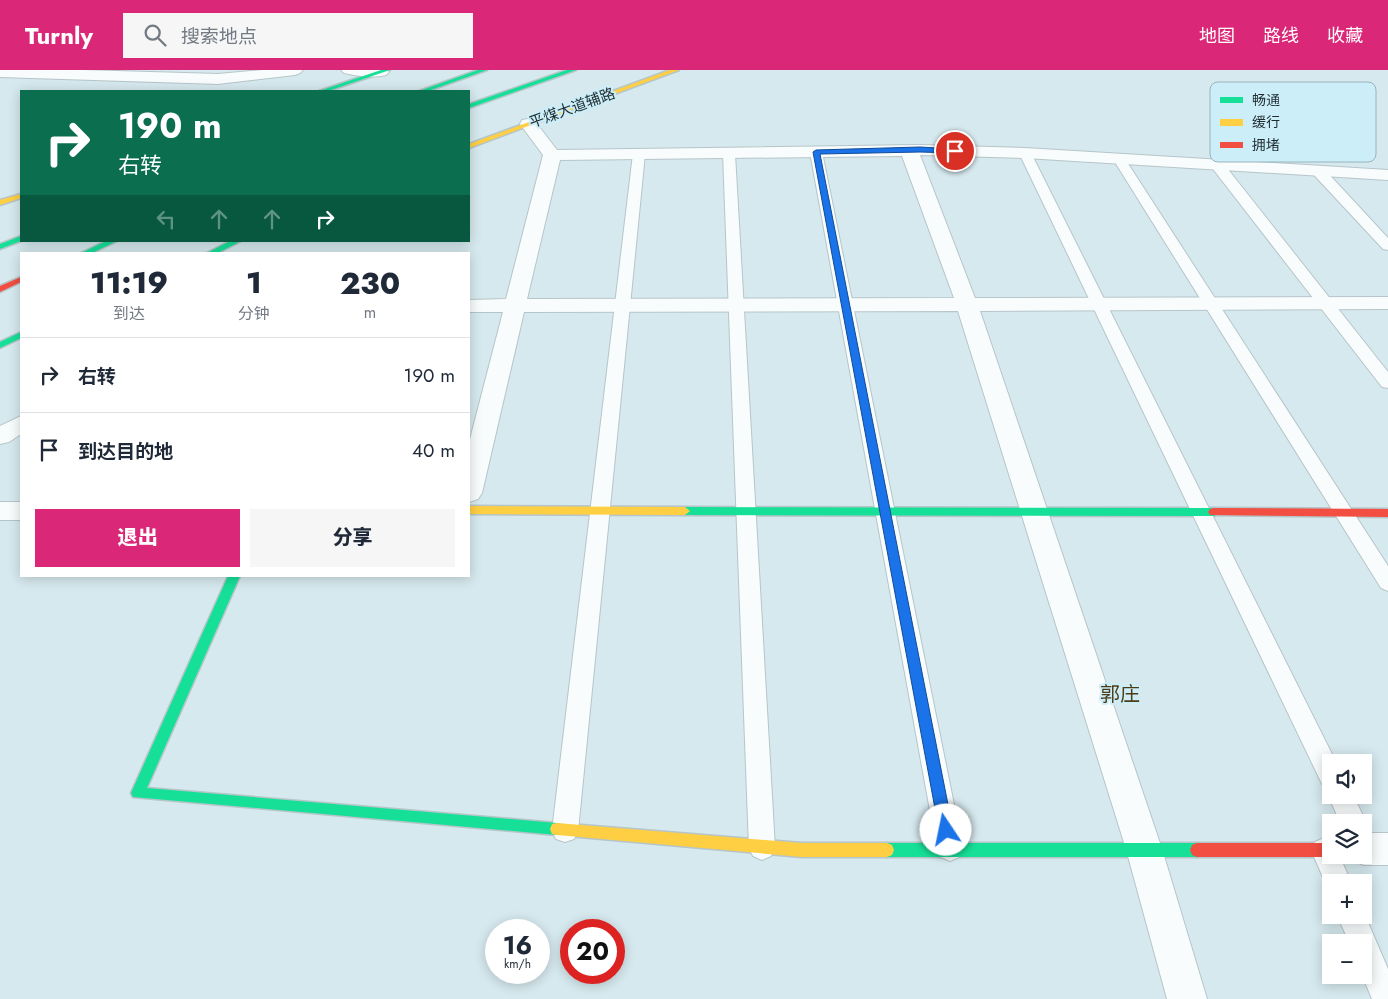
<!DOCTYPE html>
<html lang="zh">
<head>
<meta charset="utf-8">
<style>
  :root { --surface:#fff; --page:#f6f6f7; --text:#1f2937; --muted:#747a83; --line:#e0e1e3; --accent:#db2777 }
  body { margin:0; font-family:Jost,"Noto Sans SC",sans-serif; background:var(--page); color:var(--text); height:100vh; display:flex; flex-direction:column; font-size:19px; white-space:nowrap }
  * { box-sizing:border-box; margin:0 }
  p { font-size:16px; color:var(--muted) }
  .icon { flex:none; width:28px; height:28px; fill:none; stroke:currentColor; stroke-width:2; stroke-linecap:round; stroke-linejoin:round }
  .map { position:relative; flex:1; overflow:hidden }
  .side { position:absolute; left:20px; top:182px; width:450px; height:325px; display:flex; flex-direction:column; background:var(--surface); border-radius:0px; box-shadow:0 2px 12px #0003 }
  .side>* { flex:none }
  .top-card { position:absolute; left:20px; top:20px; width:450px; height:152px; border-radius:0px; box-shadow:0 2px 12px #0003; background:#0b6e4f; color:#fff; overflow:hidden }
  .controls { position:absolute; left:1322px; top:684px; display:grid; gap:10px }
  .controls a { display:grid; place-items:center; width:50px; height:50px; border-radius:0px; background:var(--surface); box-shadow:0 2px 12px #0003; font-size:25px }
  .speed { position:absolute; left:485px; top:849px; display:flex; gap:10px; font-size:25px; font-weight:700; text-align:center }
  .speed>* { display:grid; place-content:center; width:65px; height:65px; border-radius:50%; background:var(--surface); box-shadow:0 2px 12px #0003; line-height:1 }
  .speed small { font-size:12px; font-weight:400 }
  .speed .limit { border:8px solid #d22; background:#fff; color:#111 }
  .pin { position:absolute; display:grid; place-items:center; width:42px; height:42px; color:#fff; margin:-21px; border:2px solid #fff; border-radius:50%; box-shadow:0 1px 5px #0007 }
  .me { position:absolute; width:55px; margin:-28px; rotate:349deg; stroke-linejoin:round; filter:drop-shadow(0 0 4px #0008) }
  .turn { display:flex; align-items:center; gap:18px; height:105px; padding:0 15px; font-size:22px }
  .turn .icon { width:65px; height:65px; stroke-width:2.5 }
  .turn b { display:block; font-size:35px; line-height:42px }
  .lanes { display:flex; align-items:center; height:48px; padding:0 15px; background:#0003; justify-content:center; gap:25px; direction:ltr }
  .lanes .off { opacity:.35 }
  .eta { display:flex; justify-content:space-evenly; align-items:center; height:85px; text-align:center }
  .eta b { font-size:30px; font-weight:800; line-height:35px }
  .button { display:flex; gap:10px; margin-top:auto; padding:10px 15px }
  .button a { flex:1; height:58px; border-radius:0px; background:var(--accent); color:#fff; font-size:20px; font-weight:800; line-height:58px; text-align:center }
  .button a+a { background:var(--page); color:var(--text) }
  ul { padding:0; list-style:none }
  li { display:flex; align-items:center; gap:15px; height:75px; padding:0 15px; border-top:1px solid var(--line) }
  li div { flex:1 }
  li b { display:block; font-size:19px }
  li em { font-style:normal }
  header { display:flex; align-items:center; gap:30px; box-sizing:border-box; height:70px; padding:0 25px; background:var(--accent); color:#fff }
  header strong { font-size:24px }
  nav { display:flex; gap:28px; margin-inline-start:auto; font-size:18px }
  .search { width:350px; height:45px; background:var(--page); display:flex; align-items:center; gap:12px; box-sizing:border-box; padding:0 18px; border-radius:0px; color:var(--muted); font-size:19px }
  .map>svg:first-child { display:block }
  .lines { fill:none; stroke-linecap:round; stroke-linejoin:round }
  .lane-casing { stroke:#b6c5c9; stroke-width:2 }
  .street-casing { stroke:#b6c5c9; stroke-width:2 }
  .fast-casing { stroke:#b6c5c9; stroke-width:3 }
  .slow-casing { stroke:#b6c5c9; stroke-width:3 }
  .jam-casing { stroke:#b6c5c9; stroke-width:3 }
  .lane { fill:#f9fcfc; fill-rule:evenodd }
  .street { fill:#f9fcfc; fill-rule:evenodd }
  .fast { fill:#16e098; fill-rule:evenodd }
  .slow { fill:#ffcf43; fill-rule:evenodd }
  .jam { fill:#f24e42; fill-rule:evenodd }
  .route { fill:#1a73e8; stroke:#114b97 }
  .labels { text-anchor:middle; stroke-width:4; stroke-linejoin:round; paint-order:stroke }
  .far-street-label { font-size:15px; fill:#1e2b2f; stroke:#cceef9 }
  .quarter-label { font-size:20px; fill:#4f3c16; stroke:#cceef9 }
  .key { fill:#cceef9; stroke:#98b4bc; stroke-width:1 }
  .key-label { font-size:14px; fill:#1e2b2f }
</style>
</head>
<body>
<header>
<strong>Turnly</strong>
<div class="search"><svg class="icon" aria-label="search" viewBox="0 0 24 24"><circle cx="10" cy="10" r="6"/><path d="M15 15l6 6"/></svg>搜索地点</div>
<nav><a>地图</a><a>路线</a><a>收藏</a></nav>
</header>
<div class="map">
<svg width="1388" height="929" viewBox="0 0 1388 929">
  <rect width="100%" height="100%" fill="#d6e9ee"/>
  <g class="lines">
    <!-- lane casing -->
    <g class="lane-casing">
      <path id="lane" d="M 816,78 L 822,82 L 963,779 L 959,787 L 950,791 L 941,787 L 937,779 L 810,82 Z
        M 1025,79 L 1031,83 L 1336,692 L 1331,692 L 1331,725 L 1353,725 L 1366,752 L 1364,756 L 1364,752 L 1340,752 L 1328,725 L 1331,718 L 1322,714 L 1019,83 Z
        M 639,80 L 645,84 L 578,761 L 574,769 L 565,772 L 556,769 L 552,761 L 633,84 Z
        M 729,80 L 735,84 L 775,778 L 771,786 L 762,790 L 753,786 L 749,778 L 723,84 Z
        M 1119,85 L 1125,89 L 1388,496 L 1388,521 L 1381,518 L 1113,89 Z
        M 1218,92 L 1223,93 L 1388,302 L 1388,318 L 1382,317 L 1213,99 L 1212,96 L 1213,93 Z
        M 1319,98 L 1324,99 L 1388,168 L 1388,180 L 1383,179 L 1314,105 L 1312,102 Z
        M 1324,768 L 1331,771 L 1331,785 L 1339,785 L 1351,812 L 1331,812 L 1331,822 L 1329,821 L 1311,780 L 1315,772 Z
        M 1364,843 L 1388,899 L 1388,929 L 1372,929 L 1362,905 L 1364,905 L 1364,872 L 1349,872 L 1337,845 L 1364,845 Z"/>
    </g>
    <!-- street casing -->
    <g class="street-casing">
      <path id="street" d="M 0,0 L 82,0 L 218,4 L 263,0 L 303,0 L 300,3 L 295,5 L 218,14 L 0,7 Z
        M 341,0 L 387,0 L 389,2 L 386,5 C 374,8 356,6 344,3 Z
        M 528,49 L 534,50 L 557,80 L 920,75 L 1025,78 L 1388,100 L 1388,110 L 1025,88 L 920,85 L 975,228 L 1388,227 L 1388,239 L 980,241 L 1162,779 L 1207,929 L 1167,929 L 1126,779 L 958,241 L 524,242 L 482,423 L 478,429 L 469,432 L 469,373 L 503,242 L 469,242 L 469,230 L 506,229 L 543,85 L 520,54 L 522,50 ZM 902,86 L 954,228 L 527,229 L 560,90 Z
        M 21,346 L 21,364 L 9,372 L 0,374 L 0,356 Z
        M 0,432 L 21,432 L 21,450 L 0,450 Z
        M 1364,763 L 1388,763 L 1388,795 L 1364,795 L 1351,790 L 1349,785 L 1364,785 Z"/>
    </g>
    <!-- fast casing -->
    <g class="fast-casing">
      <path id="fast" d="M 381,0 L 390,0 L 328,21 L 319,21 Z
        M 478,0 L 487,0 L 428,21 L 419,21 Z
        M 567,0 L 576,0 L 469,38 L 469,34 Z
        M 21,166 L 21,171 L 0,179 L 0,174 Z
        M 106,171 L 117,171 L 90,184 L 79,184 Z
        M 230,171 L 241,171 L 216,184 L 205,184 Z
        M 21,262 L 21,268 L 0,278 L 0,272 Z
        M 685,437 L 1214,438 L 1220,442 L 1214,446 L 685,445 L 680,441 Z
        M 228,506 L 240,506 L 147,718 L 557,753 L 562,754 L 564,759 L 562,764 L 557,765 L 133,727 L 131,723 Z
        M 887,773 L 1197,773 L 1202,775 L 1204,780 L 1202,785 L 1197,787 L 887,787 L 882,785 L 880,780 L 882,775 Z"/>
    </g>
    <!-- slow casing -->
    <g class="slow-casing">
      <path id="slow" d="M 670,0 L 679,0 L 469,78 L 469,74 Z
        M 21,124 L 21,128 L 0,135 L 0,130 Z
        M 469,436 L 685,437 L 690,441 L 685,445 L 469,444 Z
        M 557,753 L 802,773 L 887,773 L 892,775 L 894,780 L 892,785 L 887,787 L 802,787 L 557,765 L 552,764 L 550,759 L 552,754 Z"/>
    </g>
    <!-- jam casing -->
    <g class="jam-casing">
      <path id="jam" d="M 21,207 L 21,212 L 0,222 L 0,216 Z
        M 1214,438 L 1388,439 L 1388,447 L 1210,445 L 1208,442 L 1210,439 Z
        M 1197,773 L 1331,773 L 1331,785 L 1335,785 L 1331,787 L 1197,787 L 1192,785 L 1190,780 L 1192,775 Z"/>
    </g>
    <!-- lane -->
    <use href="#lane" class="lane"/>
    <!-- street -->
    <use href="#street" class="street"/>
    <!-- fast -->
    <use href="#fast" class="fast"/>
    <!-- slow -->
    <use href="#slow" class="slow"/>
    <!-- jam -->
    <use href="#jam" class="jam"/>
  </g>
  <!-- route -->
  <path class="route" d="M 920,77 L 955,79 L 959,81 L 955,83 L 920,82 L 820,84 L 953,760 L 951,765 L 946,767 L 941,765 L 939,760 L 813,82 L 816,80 Z"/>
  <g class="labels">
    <!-- far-street labels -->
    <g class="far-street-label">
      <text transform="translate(572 38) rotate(-20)" y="5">平煤大道辅路</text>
    </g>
    <!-- quarter labels -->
    <g class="quarter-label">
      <text x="1120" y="631">郭庄</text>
    </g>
  </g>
  <!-- legend -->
  <rect x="1210" y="12" width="166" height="80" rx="8" class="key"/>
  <rect x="1220" y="27" width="23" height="6" fill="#16e098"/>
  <rect x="1220" y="49" width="23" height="7" fill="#ffcf43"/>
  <rect x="1220" y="72" width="23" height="6" fill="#f24e42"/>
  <g class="key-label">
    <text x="1252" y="35">畅通</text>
    <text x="1252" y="57">缓行</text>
    <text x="1252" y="80">拥堵</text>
  </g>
</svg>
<div class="controls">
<a><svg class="icon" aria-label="sound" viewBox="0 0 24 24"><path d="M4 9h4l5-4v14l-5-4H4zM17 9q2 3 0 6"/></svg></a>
<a><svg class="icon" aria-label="layers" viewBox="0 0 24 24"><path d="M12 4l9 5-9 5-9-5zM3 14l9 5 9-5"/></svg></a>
<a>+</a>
<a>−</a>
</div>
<div class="speed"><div>16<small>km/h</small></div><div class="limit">20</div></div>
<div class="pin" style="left:955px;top:81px;background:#d93025"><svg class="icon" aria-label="arrive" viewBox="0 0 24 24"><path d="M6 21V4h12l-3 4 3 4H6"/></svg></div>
<svg class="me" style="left:946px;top:760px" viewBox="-20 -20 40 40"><circle r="19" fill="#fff"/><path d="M0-13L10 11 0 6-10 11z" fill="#1a73e8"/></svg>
<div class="top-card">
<div class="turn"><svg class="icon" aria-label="right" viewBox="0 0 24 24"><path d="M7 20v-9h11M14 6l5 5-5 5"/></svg><div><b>190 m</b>右转</div></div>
<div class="lanes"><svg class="icon off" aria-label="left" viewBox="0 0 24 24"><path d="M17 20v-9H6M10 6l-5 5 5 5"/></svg><svg class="icon off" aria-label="ahead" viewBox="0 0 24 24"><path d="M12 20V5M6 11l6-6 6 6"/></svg><svg class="icon off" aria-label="ahead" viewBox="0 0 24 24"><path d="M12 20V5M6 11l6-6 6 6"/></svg><svg class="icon" aria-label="right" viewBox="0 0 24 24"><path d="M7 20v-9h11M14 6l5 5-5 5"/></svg></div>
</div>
<section class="side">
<div class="eta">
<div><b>11:19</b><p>到达</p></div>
<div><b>1</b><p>分钟</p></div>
<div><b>230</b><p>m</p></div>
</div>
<ul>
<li><svg class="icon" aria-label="right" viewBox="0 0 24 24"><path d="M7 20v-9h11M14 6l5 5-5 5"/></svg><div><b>右转</b></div><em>190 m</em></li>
<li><svg class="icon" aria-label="arrive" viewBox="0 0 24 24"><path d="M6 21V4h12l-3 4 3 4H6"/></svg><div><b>到达目的地</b></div><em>40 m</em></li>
</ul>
<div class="button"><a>退出</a><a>分享</a></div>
</section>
</div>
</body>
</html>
